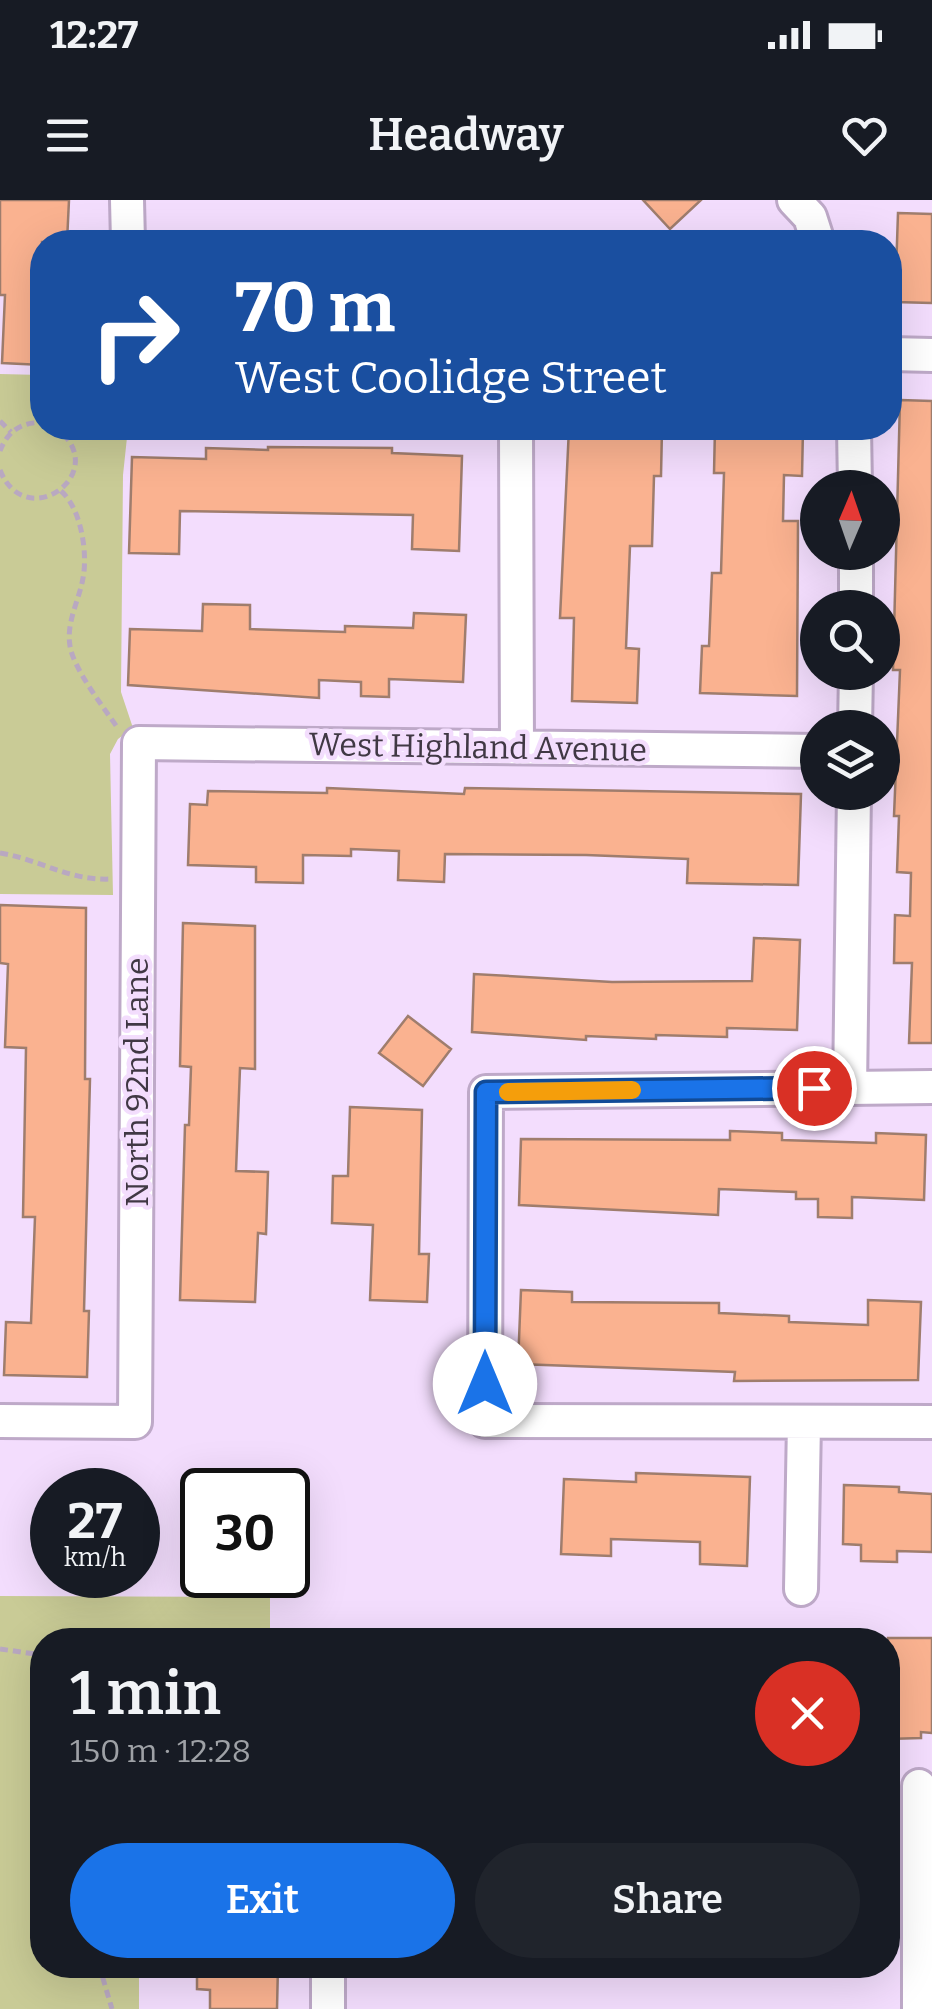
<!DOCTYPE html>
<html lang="en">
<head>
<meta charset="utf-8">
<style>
  :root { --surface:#171b24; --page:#20242c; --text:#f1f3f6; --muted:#9ea1a6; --accent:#1a73e8 }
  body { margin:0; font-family:Bitter,serif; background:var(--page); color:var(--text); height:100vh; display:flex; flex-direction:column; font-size:38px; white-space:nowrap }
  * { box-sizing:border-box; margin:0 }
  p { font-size:32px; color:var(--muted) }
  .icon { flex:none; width:55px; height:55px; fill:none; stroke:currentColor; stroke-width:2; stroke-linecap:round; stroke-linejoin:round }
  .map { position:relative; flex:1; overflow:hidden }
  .details { position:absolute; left:30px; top:1428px; width:870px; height:350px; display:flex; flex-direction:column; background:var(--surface); border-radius:40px; box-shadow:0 10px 40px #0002 }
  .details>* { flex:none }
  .top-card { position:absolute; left:30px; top:30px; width:872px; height:210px; border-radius:40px; box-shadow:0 10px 40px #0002; background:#1a4fa0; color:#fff; overflow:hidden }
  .needle { width:65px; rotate:2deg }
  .fabs { position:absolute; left:800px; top:270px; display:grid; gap:20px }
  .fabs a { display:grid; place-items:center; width:100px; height:100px; border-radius:50%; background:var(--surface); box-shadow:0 10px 40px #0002; font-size:50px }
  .speed { position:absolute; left:30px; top:1268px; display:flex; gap:20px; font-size:50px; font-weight:700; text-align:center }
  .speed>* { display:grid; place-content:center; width:130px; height:130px; border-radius:50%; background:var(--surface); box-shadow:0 10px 40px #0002; line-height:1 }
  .speed small { font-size:25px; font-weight:400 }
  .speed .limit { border:5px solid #111; border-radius:15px; background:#fff; color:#111 }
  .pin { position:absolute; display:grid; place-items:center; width:85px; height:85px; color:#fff; margin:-42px; border:5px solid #fff; border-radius:50%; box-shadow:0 2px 10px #0007 }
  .me { position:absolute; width:110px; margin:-55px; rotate:0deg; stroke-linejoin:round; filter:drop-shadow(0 0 8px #0008) }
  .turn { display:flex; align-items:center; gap:35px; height:210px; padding:0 40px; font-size:45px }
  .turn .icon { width:130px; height:130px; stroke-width:2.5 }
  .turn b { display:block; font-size:70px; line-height:85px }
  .round { display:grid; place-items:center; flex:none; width:105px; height:105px; border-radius:52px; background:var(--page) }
  .summary { display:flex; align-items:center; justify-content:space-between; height:170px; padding:0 40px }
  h1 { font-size:60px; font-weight:600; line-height:75px }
  .primary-button { display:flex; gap:20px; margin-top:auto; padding:20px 40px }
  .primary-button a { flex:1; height:115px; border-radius:60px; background:var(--accent); color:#fff; font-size:40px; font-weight:600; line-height:115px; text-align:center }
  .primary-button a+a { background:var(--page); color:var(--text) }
  .status { display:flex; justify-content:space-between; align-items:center; height:70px; padding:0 50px; background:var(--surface); direction:ltr }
  .status svg { height:28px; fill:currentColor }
  header { display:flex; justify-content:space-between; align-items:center; height:130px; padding:0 40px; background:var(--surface); font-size:45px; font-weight:600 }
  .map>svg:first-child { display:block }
  .green { fill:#c9cb96 }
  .building { fill:#fab290; stroke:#9f7d6d; stroke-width:2.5 }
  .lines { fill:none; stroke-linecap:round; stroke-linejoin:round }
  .minor-casing { stroke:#bea9c8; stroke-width:38 }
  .path { stroke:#b9a8c1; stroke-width:5; stroke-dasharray:8 5; stroke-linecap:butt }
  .minor { stroke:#fff; stroke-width:32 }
  .route-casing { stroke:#114b97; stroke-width:25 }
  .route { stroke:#1a73e8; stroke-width:18 }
  .slow { stroke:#f59e0b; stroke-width:18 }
  .labels { text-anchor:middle; stroke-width:9; stroke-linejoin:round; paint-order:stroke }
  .street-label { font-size:32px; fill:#403844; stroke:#f3ddfd }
</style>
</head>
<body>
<div class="status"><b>12:27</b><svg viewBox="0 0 49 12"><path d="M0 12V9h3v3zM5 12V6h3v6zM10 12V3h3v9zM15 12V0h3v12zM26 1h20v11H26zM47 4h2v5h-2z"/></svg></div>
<header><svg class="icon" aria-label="menu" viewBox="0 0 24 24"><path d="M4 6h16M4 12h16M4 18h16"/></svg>Headway<svg class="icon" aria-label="heart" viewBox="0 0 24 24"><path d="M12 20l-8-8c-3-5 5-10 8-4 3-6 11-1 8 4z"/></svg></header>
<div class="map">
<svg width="932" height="1809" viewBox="0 0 932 1809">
  <rect width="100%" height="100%" fill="#f3ddfd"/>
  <!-- green -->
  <path class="green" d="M 0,174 L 42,175 L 42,228 L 128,228 L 123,275 L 121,492 L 133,528 L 118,539 L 110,554 L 113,695 L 0,694 Z
    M 0,1396 L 270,1397 L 270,1440 L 42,1440 L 42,1765 L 139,1765 L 139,1809 L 0,1809 Z"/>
  <!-- building -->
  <path class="building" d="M 0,0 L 69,0 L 67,42 L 42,42 L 42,165 L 2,163 L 5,95 L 0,95 Z
    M 643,0 L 701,0 L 670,29 Z
    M 898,13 L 932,14 L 932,103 L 895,102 Z
    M 900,200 L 932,201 L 932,843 L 909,843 L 912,763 L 894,763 L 895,715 L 910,716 L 911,673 L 897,672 L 899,616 L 894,616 L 900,470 L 893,470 Z
    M 569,228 L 662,229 L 661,276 L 654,276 L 652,346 L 630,346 L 626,448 L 639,449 L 637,503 L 572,501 L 574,418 L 560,418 Z
    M 715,228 L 803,229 L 802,276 L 784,275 L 783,321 L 798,321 L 797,496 L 700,493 L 702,446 L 709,446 L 712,373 L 721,373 L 724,273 L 714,273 Z
    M 268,247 L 392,248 L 392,253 L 462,256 L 459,351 L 412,349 L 413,315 L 180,311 L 179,354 L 129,353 L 132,257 L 206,259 L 206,248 L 268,250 Z
    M 203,404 L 250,405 L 250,429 L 345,432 L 345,426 L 413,428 L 414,413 L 466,415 L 463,482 L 389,479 L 389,497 L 361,496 L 361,482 L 319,480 L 319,498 L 128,485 L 130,429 L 202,431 Z
    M 327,588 L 464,594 L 465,588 L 801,594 L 798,685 L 687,683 L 688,659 L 586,655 L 445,654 L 444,682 L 398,680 L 399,651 L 351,649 L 351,656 L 303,655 L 303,683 L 256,682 L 256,667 L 188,665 L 190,604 L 207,605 L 208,591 L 327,593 Z
    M 0,705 L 86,708 L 85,879 L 90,879 L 84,1111 L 89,1111 L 87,1177 L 4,1175 L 6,1122 L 31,1123 L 35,1017 L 23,1017 L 26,848 L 5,847 L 8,764 L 0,763 Z
    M 183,723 L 255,726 L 255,869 L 240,868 L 236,971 L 268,972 L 266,1034 L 258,1033 L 255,1102 L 180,1100 L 185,925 L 189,925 L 191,867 L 180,866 Z
    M 754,738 L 800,740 L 797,830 L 727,828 L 727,837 L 656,835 L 656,839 L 586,836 L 586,840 L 472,832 L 474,774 L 612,782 L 752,781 Z
    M 408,816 L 451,849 L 423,886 L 379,853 Z
    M 350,907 L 422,910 L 419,1054 L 429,1054 L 427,1102 L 370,1100 L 373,1025 L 332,1023 L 333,976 L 348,976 Z
    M 730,931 L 782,933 L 782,940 L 876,943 L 876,933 L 926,935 L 924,1000 L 852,997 L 852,1018 L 818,1017 L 818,999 L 796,999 L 796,992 L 719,989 L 718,1015 L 519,1005 L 521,939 L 730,940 Z
    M 521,1090 L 572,1092 L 572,1102 L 719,1103 L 719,1113 L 789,1116 L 789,1122 L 868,1125 L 868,1100 L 921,1102 L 918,1180 L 734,1181 L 735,1172 L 518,1164 Z
    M 636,1273 L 750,1277 L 747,1366 L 700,1364 L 700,1342 L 611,1339 L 611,1356 L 561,1354 L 564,1279 L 636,1282 Z
    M 844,1285 L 899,1287 L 899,1292 L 932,1294 L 932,1352 L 897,1351 L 897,1362 L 861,1361 L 861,1345 L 843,1344 Z
    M 888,1438 L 932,1438 L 932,1533 L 921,1532 L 921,1538 L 888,1539 Z
    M 197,1765 L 278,1765 L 277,1809 L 210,1809 L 210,1790 L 197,1789 Z"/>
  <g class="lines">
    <!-- minor casing -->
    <g class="minor-casing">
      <path id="minor" d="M 127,0 L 128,42
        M 794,0 L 810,17 L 818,42
        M 890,154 L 932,155
        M 516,228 L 517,547
        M 854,228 L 855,288
        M 856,352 L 856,408
        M 855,528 L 856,472
        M 932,887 L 486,892 L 485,1221 L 932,1222
        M 850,888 L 854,592
        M 0,1221 L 135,1222 L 139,543 L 818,551
        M 801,1389 L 804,1222
        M 919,1586 L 919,1809
        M 328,1765 L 328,1809"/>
    </g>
    <!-- path -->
    <path class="path" d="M 0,221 L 11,232
      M 0,251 C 7,232 22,221 42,223
      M 0,270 C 26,336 114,271 56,228
      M 61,291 C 81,308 88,353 83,378 C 79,401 66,422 70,446 C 73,468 104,508 117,527
      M 0,653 C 42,660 68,681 112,679
      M 0,1449 L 42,1455
      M 99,1765 L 112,1809"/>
    <!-- minor -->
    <use href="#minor" class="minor"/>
  </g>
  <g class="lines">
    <!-- route casing -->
    <g class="route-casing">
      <path id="route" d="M 485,1184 L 486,892 L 814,888"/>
    </g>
    <!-- route -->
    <use href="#route" class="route"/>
    <!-- slow -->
    <path class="slow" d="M 508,892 L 632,890"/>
  </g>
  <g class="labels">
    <!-- street labels -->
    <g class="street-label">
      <text transform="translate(478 547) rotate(1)" y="11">West Highland Avenue</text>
      <text transform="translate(137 882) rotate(-90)" y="11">North 92nd Lane</text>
    </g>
  </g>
</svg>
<div class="fabs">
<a><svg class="needle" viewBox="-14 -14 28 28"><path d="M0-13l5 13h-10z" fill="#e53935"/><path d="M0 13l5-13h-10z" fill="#9ea1a6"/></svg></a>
<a><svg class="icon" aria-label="search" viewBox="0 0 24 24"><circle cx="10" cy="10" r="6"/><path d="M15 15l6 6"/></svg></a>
<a><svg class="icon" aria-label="layers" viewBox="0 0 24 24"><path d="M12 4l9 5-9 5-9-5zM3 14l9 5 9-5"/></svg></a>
</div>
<div class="speed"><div>27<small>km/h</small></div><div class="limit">30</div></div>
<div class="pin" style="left:814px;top:888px;background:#d93025"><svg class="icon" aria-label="arrive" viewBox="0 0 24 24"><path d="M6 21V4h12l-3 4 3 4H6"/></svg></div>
<svg class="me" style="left:485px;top:1184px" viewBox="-20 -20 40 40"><circle r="19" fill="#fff"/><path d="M0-13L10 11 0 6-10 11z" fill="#1a73e8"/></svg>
<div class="top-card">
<div class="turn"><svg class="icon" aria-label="right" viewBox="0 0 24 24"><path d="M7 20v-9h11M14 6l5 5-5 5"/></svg><div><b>70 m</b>West Coolidge Street</div></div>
</div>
<section class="details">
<div class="summary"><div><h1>1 min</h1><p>150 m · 12:28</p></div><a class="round" style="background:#d93025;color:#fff"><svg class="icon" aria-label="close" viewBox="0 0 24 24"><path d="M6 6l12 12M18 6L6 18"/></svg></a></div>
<div class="primary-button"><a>Exit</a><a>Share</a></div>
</section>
</div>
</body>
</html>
